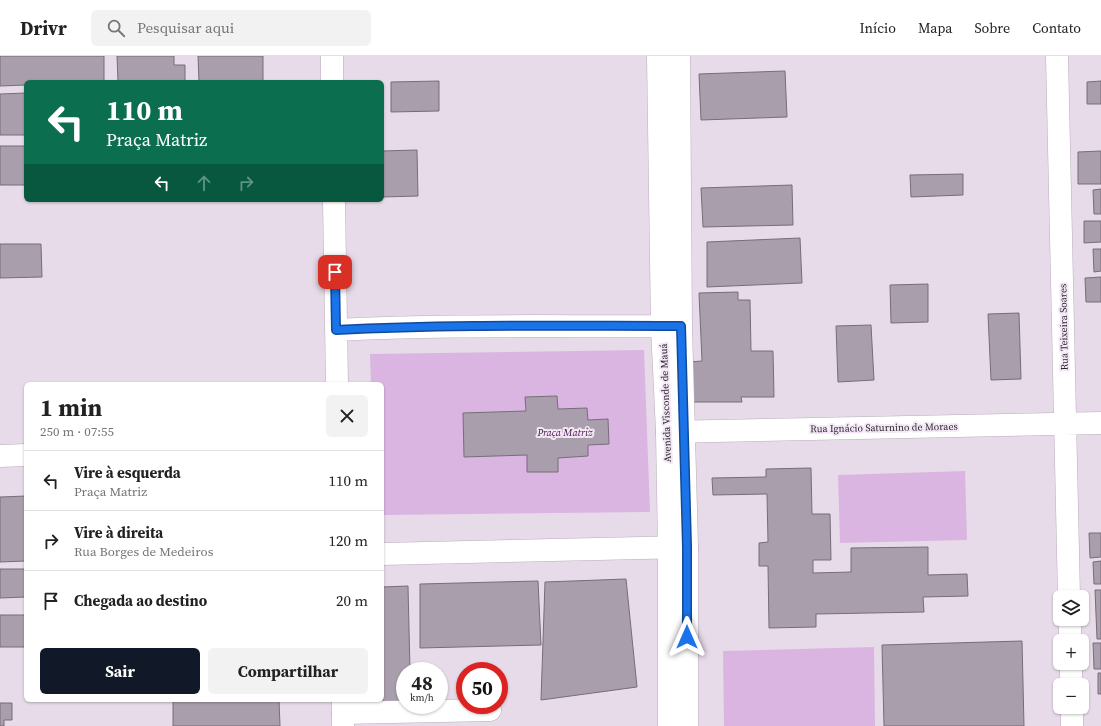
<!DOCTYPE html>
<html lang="pt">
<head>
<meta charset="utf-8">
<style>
  :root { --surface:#fff; --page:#f2f2f2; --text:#222; --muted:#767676; --line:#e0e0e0; --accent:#111827 }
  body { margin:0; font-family:"Source Serif 4",serif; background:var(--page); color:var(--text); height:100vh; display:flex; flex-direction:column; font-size:15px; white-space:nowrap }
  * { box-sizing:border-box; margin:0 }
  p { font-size:13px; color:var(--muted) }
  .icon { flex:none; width:22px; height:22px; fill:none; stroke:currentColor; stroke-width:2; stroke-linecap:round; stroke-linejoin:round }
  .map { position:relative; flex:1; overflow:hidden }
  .drawer { position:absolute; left:24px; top:326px; width:360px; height:320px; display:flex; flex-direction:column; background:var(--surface); border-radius:6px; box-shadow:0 1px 3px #0004 }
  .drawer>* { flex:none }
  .banner { position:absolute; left:24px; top:24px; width:360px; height:122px; border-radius:6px; box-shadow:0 1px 3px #0004; background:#0b6e4f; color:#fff; overflow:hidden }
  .fabs { position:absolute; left:1053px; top:534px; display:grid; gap:8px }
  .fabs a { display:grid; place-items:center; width:36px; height:36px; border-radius:6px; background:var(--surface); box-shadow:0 1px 3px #0004; font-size:20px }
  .speed { position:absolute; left:396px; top:606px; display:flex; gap:8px; font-size:20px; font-weight:700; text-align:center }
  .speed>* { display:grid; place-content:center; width:52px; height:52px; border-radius:50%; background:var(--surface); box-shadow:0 1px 3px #0004; line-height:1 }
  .speed small { font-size:10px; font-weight:400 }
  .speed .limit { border:6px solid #d22; background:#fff; color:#111 }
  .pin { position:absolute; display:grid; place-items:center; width:34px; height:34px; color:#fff; margin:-17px; border-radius:8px; box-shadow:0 2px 6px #0006 }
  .me { position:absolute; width:44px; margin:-22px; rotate:0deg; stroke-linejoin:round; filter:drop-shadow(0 0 3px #0008) }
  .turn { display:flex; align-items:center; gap:14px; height:84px; padding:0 16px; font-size:18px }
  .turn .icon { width:52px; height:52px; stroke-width:2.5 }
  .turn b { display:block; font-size:28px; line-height:34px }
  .lanes { display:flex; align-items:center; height:38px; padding:0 16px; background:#0003; justify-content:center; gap:20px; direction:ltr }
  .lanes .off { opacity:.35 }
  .round { display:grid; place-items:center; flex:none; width:42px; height:42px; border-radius:6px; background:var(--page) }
  .summary { display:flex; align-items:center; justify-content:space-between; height:68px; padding:0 16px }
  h1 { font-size:24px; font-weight:700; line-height:30px }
  .cta { display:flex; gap:8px; margin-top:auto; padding:8px 16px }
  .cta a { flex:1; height:46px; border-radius:6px; background:var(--accent); color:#fff; font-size:16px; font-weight:700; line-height:46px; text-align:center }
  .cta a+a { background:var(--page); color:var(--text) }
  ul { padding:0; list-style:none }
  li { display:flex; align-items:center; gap:12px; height:60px; padding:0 16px; border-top:1px solid var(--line) }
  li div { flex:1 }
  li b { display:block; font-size:15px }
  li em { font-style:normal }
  header { display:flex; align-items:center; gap:24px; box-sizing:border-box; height:56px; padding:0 20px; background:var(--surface); border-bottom:1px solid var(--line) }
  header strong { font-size:19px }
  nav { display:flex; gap:22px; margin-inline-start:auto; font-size:14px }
  .search { width:280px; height:36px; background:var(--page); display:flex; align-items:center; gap:10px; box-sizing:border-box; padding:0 14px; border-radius:6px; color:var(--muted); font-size:15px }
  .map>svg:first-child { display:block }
  .green { fill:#dab5e1 }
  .building { fill:#a99eab; stroke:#776d79 }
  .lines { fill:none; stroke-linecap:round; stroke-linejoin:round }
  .minor-casing { stroke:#b9adbb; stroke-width:23 }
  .tertiary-casing { stroke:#b9adbb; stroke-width:23 }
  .secondary-casing { stroke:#b9adbb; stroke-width:23 }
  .minor { stroke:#fff; stroke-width:22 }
  .tertiary { stroke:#fff; stroke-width:22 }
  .secondary { stroke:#fff; stroke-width:22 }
  .route-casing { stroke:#114b97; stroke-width:10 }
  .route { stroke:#1a73e8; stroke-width:7 }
  .labels { text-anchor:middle; stroke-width:4; stroke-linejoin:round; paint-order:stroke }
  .street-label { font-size:10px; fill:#2b272c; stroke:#f4e8f6 }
  .park-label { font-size:10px; font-style:italic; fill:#42124b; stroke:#f4e8f6 }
</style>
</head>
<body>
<header>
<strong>Drivr</strong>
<div class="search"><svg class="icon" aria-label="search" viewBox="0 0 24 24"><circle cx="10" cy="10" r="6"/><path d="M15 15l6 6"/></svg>Pesquisar aqui</div>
<nav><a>Início</a><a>Mapa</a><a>Sobre</a><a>Contato</a></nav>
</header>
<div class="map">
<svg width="1101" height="670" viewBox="0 0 1101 670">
  <rect width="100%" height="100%" fill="#e7dbe9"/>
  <!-- green -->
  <path class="green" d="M 644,294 L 650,456 L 382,459 L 382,328 L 371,328 L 370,298 Z
    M 965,415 L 967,484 L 840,487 L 838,419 Z
    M 874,591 L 875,670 L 724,670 L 723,595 Z"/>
  <!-- building -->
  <path class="building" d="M 0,0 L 104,0 L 104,26 L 26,26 L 26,29 L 0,30 Z
    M 117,0 L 174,0 L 174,9 L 185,9 L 185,26 L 118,26 Z
    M 198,0 L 263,0 L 263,26 L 199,26 Z
    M 785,15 L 787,61 L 701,64 L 699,18 Z
    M 439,25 L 439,55 L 391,56 L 391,26 Z
    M 1101,25 L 1101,48 L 1087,48 L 1087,26 Z
    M 26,37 L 26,79 L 0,79 L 0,38 Z
    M 0,90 L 26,90 L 26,129 L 0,129 Z
    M 417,94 L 418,140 L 382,141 L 382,95 Z
    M 1101,95 L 1101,128 L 1078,128 L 1078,96 Z
    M 963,118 L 963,139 L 911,141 L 910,119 Z
    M 792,129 L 793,169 L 703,171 L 701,132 Z
    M 1101,133 L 1101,158 L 1094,158 L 1093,134 Z
    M 1084,165 L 1101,165 L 1101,186 L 1084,187 Z
    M 800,182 L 802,227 L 707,231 L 707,186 Z
    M 0,188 L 41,188 L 42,221 L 0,222 Z
    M 1093,193 L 1101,193 L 1101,215 L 1094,216 Z
    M 1101,221 L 1101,246 L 1086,246 L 1085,222 Z
    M 928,228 L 928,266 L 891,267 L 890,229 Z
    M 738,236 L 738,244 L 750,244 L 751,295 L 773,295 L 774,341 L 741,341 L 742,346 L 688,346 L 688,306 L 702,305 L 699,237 Z
    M 1019,257 L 1021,323 L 991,324 L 988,258 Z
    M 871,269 L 874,324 L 838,326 L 836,270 Z
    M 557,340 L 558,353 L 587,352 L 588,364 L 608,363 L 609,388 L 588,389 L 588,400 L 558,402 L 558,416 L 527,416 L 527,399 L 464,401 L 463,357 L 526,355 L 525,341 Z
    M 811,412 L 812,458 L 830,458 L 831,504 L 813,504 L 813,517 L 851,516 L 851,492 L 928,491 L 928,519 L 967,518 L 968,540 L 923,541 L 924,556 L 816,558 L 816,571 L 769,572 L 768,510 L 759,510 L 759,487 L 768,486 L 767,438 L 713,439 L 712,422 L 766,421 L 766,413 Z
    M 26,440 L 26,505 L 0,506 L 0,441 Z
    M 1089,477 L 1101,477 L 1101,501 L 1090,502 Z
    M 1101,505 L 1101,528 L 1094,528 L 1093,506 Z
    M 0,513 L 26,513 L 26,541 L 0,542 Z
    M 626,523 L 637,631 L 541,644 L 545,526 Z
    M 538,525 L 541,589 L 420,592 L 420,528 Z
    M 408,530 L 410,615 L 405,615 L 405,647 L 364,647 L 364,644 L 382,644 L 382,531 Z
    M 1095,534 L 1101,534 L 1101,583 L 1097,583 Z
    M 0,559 L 26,559 L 26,591 L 0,591 Z
    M 1022,585 L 1024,670 L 884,670 L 882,589 Z
    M 1093,587 L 1101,587 L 1101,613 L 1094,613 Z
    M 1098,617 L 1101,617 L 1101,638 L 1098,638 Z
    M 173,644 L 279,644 L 280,670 L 173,670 Z
    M 0,647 L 12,647 L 12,664 L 4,664 L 4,670 L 0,670 Z"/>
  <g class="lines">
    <!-- minor casing -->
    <g class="minor-casing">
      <path id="minor" d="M 343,657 L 490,654"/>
    </g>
    <!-- tertiary casing -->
    <g class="tertiary-casing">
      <path id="tertiary" d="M 332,0 L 332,26
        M 1057,0 L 1069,541
        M 334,144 L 337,328
        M 336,274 C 450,268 565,271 680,270
        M 667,376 L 1101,367
        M 0,400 L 26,399
        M 382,498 L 687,491
        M 1070,563 L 1070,585
        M 1071,607 L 1071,629
        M 343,644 L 343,670
        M 1072,651 L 1072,670"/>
    </g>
    <!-- secondary casing -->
    <g class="secondary-casing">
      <path id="secondary" d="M 658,0 L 662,271 L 667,376 L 669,492 L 669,670
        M 679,0 L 681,270 L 687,491 L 687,670"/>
    </g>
    <!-- minor -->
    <use href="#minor" class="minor"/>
    <!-- tertiary -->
    <use href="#tertiary" class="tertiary"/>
    <!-- secondary -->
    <use href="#secondary" class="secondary"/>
  </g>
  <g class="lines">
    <!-- route casing -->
    <g class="route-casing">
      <path id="route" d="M 335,216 L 336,274 C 451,268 566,270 681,270 L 687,491 L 687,581"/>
    </g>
    <!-- route -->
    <use href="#route" class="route"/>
  </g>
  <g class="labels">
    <!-- street labels -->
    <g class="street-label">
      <text transform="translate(1063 271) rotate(-91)" y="4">Rua Teixeira Soares</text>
      <text transform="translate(665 347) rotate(-92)" y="4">Avenida Visconde de Mauá</text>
      <text transform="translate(884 371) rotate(-1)" y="4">Rua Ignácio Saturnino de Moraes</text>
    </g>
    <!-- park labels -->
    <g class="park-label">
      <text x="565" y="380">Praça Matriz</text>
    </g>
  </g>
</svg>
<div class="fabs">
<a><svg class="icon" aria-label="layers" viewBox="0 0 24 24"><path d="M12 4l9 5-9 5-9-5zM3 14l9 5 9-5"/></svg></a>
<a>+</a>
<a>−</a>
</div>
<div class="speed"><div>48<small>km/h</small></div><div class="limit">50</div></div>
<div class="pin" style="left:335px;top:216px;background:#d93025"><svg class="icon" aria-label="arrive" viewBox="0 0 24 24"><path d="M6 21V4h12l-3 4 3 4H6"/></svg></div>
<svg class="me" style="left:687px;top:581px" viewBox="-20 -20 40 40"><path d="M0-17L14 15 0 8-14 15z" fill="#1a73e8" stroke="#fff" stroke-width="4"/></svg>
<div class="banner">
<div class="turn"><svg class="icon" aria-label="left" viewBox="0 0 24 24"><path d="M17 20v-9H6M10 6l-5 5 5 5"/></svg><div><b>110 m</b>Praça Matriz</div></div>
<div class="lanes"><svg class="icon" aria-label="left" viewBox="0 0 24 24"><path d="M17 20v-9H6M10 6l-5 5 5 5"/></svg><svg class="icon off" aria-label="ahead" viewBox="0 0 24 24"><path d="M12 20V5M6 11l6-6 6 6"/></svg><svg class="icon off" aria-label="right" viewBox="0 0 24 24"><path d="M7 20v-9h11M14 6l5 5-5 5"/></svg></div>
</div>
<section class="drawer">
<div class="summary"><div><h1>1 min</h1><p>250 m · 07:55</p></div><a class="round"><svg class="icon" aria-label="close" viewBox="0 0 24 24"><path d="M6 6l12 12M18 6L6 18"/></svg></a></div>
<ul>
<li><svg class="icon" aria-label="left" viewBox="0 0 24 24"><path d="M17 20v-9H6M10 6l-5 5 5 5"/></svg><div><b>Vire à esquerda</b><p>Praça Matriz</p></div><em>110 m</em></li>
<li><svg class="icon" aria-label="right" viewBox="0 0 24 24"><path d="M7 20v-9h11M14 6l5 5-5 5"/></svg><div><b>Vire à direita</b><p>Rua Borges de Medeiros</p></div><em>120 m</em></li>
<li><svg class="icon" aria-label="arrive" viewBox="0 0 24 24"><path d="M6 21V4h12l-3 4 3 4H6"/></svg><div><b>Chegada ao destino</b></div><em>20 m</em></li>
</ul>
<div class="cta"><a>Sair</a><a>Compartilhar</a></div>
</section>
</div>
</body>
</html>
